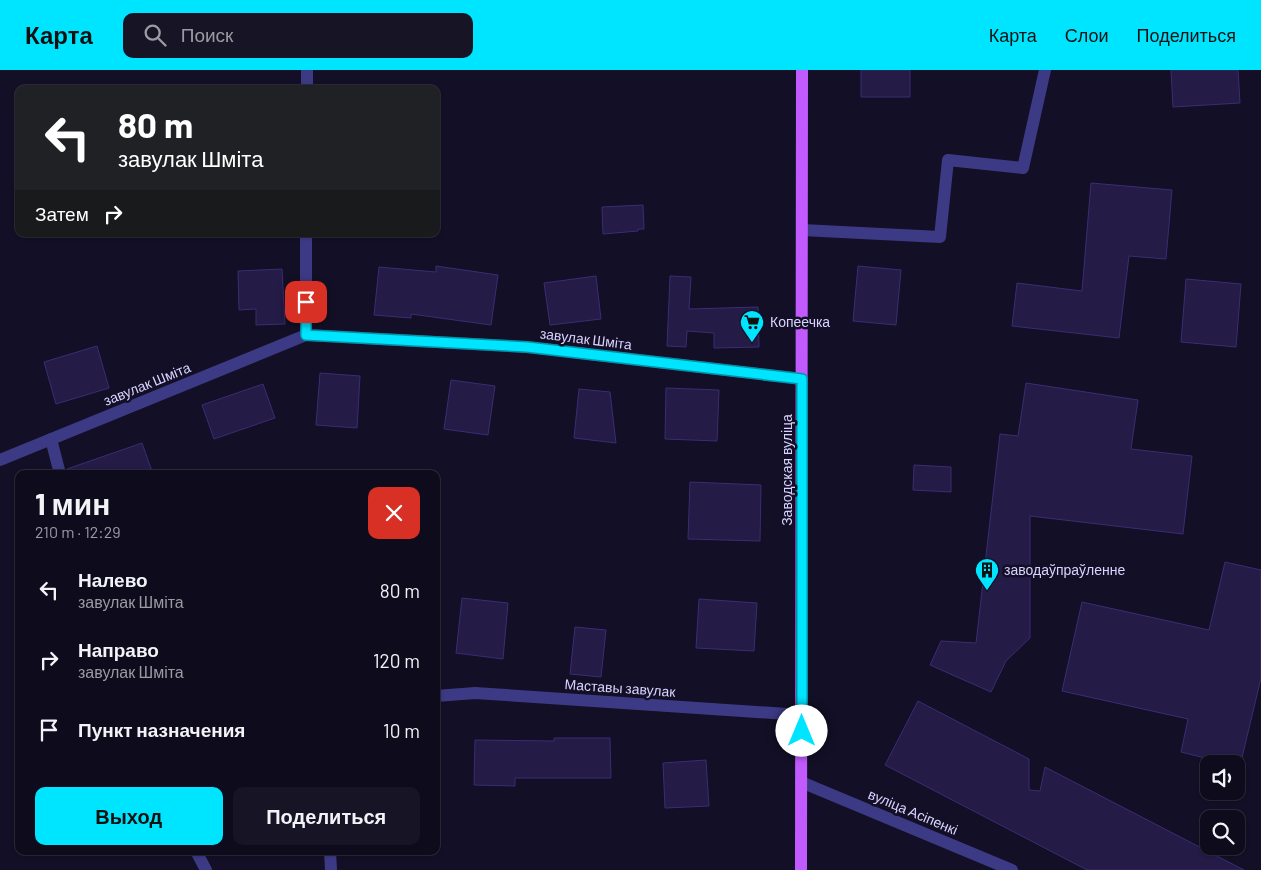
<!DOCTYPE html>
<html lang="ru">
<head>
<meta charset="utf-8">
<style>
  :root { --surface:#0e0b1c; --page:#171425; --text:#f1f3f6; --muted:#9b9ba3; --line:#2e2b3b; --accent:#00e5ff }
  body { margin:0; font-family:Barlow,sans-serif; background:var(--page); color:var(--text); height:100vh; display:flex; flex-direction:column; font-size:19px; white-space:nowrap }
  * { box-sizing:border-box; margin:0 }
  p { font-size:16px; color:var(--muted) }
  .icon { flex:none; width:28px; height:28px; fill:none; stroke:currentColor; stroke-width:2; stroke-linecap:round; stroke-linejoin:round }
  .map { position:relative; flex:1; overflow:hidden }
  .sheet { position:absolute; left:15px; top:400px; width:425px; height:385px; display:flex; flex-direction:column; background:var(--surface); border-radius:10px; box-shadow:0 1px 4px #0004,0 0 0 1px var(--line) }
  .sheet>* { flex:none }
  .top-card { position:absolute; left:15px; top:15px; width:425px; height:152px; border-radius:10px; box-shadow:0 1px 4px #0004,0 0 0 1px var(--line); background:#202124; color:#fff; overflow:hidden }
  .buttons { position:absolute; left:1200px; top:685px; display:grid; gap:10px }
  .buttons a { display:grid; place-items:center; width:45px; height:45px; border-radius:10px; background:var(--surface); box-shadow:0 1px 4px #0004,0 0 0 1px var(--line); font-size:25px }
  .pin { position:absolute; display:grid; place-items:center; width:42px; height:42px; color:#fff; margin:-21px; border-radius:10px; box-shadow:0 2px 8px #0006 }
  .me { position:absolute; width:55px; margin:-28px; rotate:0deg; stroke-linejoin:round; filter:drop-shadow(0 0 4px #0008) }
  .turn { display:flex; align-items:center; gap:18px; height:105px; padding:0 20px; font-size:22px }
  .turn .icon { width:65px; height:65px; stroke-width:2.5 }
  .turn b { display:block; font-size:35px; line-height:42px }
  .then { display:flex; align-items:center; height:48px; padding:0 20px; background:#0003; gap:10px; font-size:19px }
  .round { display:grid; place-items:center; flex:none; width:52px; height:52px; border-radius:10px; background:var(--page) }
  .summary { display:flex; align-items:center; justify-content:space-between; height:85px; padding:0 20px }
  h1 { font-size:30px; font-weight:700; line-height:38px }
  .primary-button { display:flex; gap:10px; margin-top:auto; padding:10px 20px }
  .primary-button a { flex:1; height:58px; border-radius:10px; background:var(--accent); color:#111; font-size:20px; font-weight:700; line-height:58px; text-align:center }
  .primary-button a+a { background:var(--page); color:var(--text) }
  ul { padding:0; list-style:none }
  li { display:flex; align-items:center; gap:15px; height:70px; padding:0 20px }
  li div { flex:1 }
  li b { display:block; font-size:19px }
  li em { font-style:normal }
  header { display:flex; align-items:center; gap:30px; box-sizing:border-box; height:70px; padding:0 25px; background:var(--accent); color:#111 }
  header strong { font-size:24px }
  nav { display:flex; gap:28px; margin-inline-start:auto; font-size:18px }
  .search { width:350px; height:45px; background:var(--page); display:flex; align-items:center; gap:12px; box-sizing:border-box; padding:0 18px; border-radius:10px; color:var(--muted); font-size:19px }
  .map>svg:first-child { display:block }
  .building { fill:#241b47; stroke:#3b2d73 }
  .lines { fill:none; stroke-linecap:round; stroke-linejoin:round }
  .lane { stroke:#3d3a85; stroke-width:12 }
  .street { stroke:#3d3a85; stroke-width:12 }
  .primary { stroke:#c25bff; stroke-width:12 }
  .route-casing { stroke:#0095a6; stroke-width:12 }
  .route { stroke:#00e5ff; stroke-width:9 }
  .labels { text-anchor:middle; stroke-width:5; stroke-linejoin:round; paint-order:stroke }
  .poi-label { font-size:14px; fill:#d9d4ff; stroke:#130f26; text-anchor:start }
  .street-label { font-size:14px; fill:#d9d4ff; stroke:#130f26 }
</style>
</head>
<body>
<header>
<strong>Карта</strong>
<div class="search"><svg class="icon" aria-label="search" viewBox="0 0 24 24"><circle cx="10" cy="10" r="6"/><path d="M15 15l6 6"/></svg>Поиск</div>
<nav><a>Карта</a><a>Слои</a><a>Поделиться</a></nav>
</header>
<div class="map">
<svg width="1261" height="800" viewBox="0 0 1261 800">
  <rect width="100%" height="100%" fill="#130f26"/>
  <!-- building -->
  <path class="building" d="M 861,0 L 910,0 L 910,27 L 861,27 Z
    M 1171,0 L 1238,0 L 1240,33 L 1173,37 Z
    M 1091,113 L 1172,120 L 1166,189 L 1129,186 L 1119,268 L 1012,256 L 1017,213 L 1082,221 Z
    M 643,135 L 644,159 L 638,159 L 638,161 L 603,164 L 602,137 Z
    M 436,196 L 498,205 L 491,255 L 411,244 L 411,248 L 374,245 L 379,197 L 436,202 Z
    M 858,196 L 901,200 L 896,255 L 853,251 Z
    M 282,199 L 285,254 L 256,255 L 256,239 L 239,240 L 238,201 Z
    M 596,206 L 601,249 L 550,255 L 544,213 Z
    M 670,206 L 691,207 L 689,239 L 758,237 L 759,277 L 714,278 L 714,263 L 687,261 L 686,277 L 667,276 Z
    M 1186,209 L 1241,214 L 1236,277 L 1181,272 Z
    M 97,276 L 109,318 L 56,334 L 44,292 Z
    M 320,303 L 360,306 L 357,358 L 316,355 Z
    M 451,310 L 495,316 L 488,365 L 444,359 Z
    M 1026,313 L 1138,330 L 1131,379 L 1192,386 L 1183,464 L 1030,446 L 1030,568 L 1006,591 L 991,622 L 930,595 L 941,571 L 976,573 L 1000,364 L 1018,366 Z
    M 263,314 L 275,348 L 214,369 L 202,335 Z
    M 666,318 L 719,320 L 717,371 L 665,369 Z
    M 579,319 L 610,322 L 616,373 L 574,368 Z
    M 142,373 L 153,404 L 68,404 L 67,399 Z
    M 914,395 L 951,397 L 951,422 L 913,420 Z
    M 690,412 L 761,415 L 760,471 L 688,469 Z
    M 1225,492 L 1261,500 L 1261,608 L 1240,696 L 1236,695 L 1236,694 L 1229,694 L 1181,682 L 1188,649 L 1062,621 L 1082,532 L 1209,560 Z
    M 462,528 L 508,533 L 503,589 L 456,583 Z
    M 699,529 L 757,533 L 754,581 L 696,578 Z
    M 575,557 L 606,560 L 601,607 L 570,604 Z
    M 918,631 L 1029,689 L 1029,720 L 1040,721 L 1045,697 L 1244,800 L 1087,800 L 885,695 Z
    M 554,668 L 610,668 L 611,708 L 515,708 L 515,716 L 474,715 L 475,670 L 554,671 Z
    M 706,690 L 709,736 L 665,738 L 663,693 Z"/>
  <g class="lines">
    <!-- lane -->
    <path class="lane" d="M 802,160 L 940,167 L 948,90 L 1023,98 L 1045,0
      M 51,369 L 60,404
      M 196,781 L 206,800"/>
    <!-- street -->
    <path class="street" d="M 307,19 L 307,0
      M 306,265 L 306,164
      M 0,390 L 306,265 L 527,277 L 802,309
      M 436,626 L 475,623 L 802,645
      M 801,712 L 1012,800
      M 330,781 L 331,800"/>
    <!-- primary -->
    <path class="primary" d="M 801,800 L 802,0"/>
  </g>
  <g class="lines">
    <!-- route casing -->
    <g class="route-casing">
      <path id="route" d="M 306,232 L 306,265 L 527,277 L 802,309 L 802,661"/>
    </g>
    <!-- route -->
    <use href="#route" class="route"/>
  </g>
  <!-- icons -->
  <defs>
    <g id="supermarket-pin" transform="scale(1.25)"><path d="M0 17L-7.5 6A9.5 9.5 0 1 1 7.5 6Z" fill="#00e5ff" stroke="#130f26"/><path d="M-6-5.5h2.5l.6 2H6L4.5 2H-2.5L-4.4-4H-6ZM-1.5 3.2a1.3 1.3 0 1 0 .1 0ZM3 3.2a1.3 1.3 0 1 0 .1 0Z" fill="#111"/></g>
    <g id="building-pin" transform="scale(1.25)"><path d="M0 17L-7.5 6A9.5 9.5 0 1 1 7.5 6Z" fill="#00e5ff" stroke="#130f26"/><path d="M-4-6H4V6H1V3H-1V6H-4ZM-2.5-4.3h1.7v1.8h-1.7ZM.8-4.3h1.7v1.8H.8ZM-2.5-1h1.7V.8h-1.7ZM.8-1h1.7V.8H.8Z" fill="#111"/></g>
  </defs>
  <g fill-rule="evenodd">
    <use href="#supermarket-pin" x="752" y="252"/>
    <use href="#building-pin" x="987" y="500"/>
  </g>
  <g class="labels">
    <!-- poi labels -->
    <g class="poi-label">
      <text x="770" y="257">Копеечка</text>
      <text x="1004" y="505">заводаўпраўленне</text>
    </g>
    <!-- street labels -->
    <g class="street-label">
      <text transform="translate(586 269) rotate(7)" y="5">завулак Шміта</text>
      <text transform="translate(147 314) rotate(-22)" y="5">завулак Шміта</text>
      <text transform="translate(787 400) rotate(-90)" y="5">Заводская вуліца</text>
      <text transform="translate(620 618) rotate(4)" y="5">Маставы завулак</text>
      <text transform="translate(913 742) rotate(23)" y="5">вуліца Асіпенкі</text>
    </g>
  </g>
</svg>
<div class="buttons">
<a><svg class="icon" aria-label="sound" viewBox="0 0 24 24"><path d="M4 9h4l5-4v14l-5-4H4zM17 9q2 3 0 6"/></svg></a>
<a><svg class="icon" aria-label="search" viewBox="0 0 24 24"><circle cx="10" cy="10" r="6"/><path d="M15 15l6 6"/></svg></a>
</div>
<div class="pin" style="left:306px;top:232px;background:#d93025"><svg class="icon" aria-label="arrive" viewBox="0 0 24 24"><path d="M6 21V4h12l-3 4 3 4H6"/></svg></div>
<svg class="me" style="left:802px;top:661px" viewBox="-20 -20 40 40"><circle r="19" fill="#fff"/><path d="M0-13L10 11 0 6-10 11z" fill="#00e5ff"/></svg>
<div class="top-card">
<div class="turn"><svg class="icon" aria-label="left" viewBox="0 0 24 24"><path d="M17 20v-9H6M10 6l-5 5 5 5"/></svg><div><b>80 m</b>завулак Шміта</div></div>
<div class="then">Затем<svg class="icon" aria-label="right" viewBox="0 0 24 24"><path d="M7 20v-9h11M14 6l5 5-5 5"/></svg></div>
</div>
<section class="sheet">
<div class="summary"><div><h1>1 мин</h1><p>210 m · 12:29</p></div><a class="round" style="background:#d93025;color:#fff"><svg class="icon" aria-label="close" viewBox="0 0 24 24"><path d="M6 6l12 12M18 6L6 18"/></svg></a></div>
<ul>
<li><svg class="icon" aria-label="left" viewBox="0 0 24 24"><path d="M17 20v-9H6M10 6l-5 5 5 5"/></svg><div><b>Налево</b><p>завулак Шміта</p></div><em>80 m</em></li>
<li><svg class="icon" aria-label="right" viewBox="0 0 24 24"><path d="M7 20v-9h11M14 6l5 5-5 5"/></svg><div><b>Направо</b><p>завулак Шміта</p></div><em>120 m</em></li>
<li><svg class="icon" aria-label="arrive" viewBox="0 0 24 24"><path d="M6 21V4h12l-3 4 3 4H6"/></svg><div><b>Пункт назначения</b></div><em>10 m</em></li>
</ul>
<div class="primary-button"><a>Выход</a><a>Поделиться</a></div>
</section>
</div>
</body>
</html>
